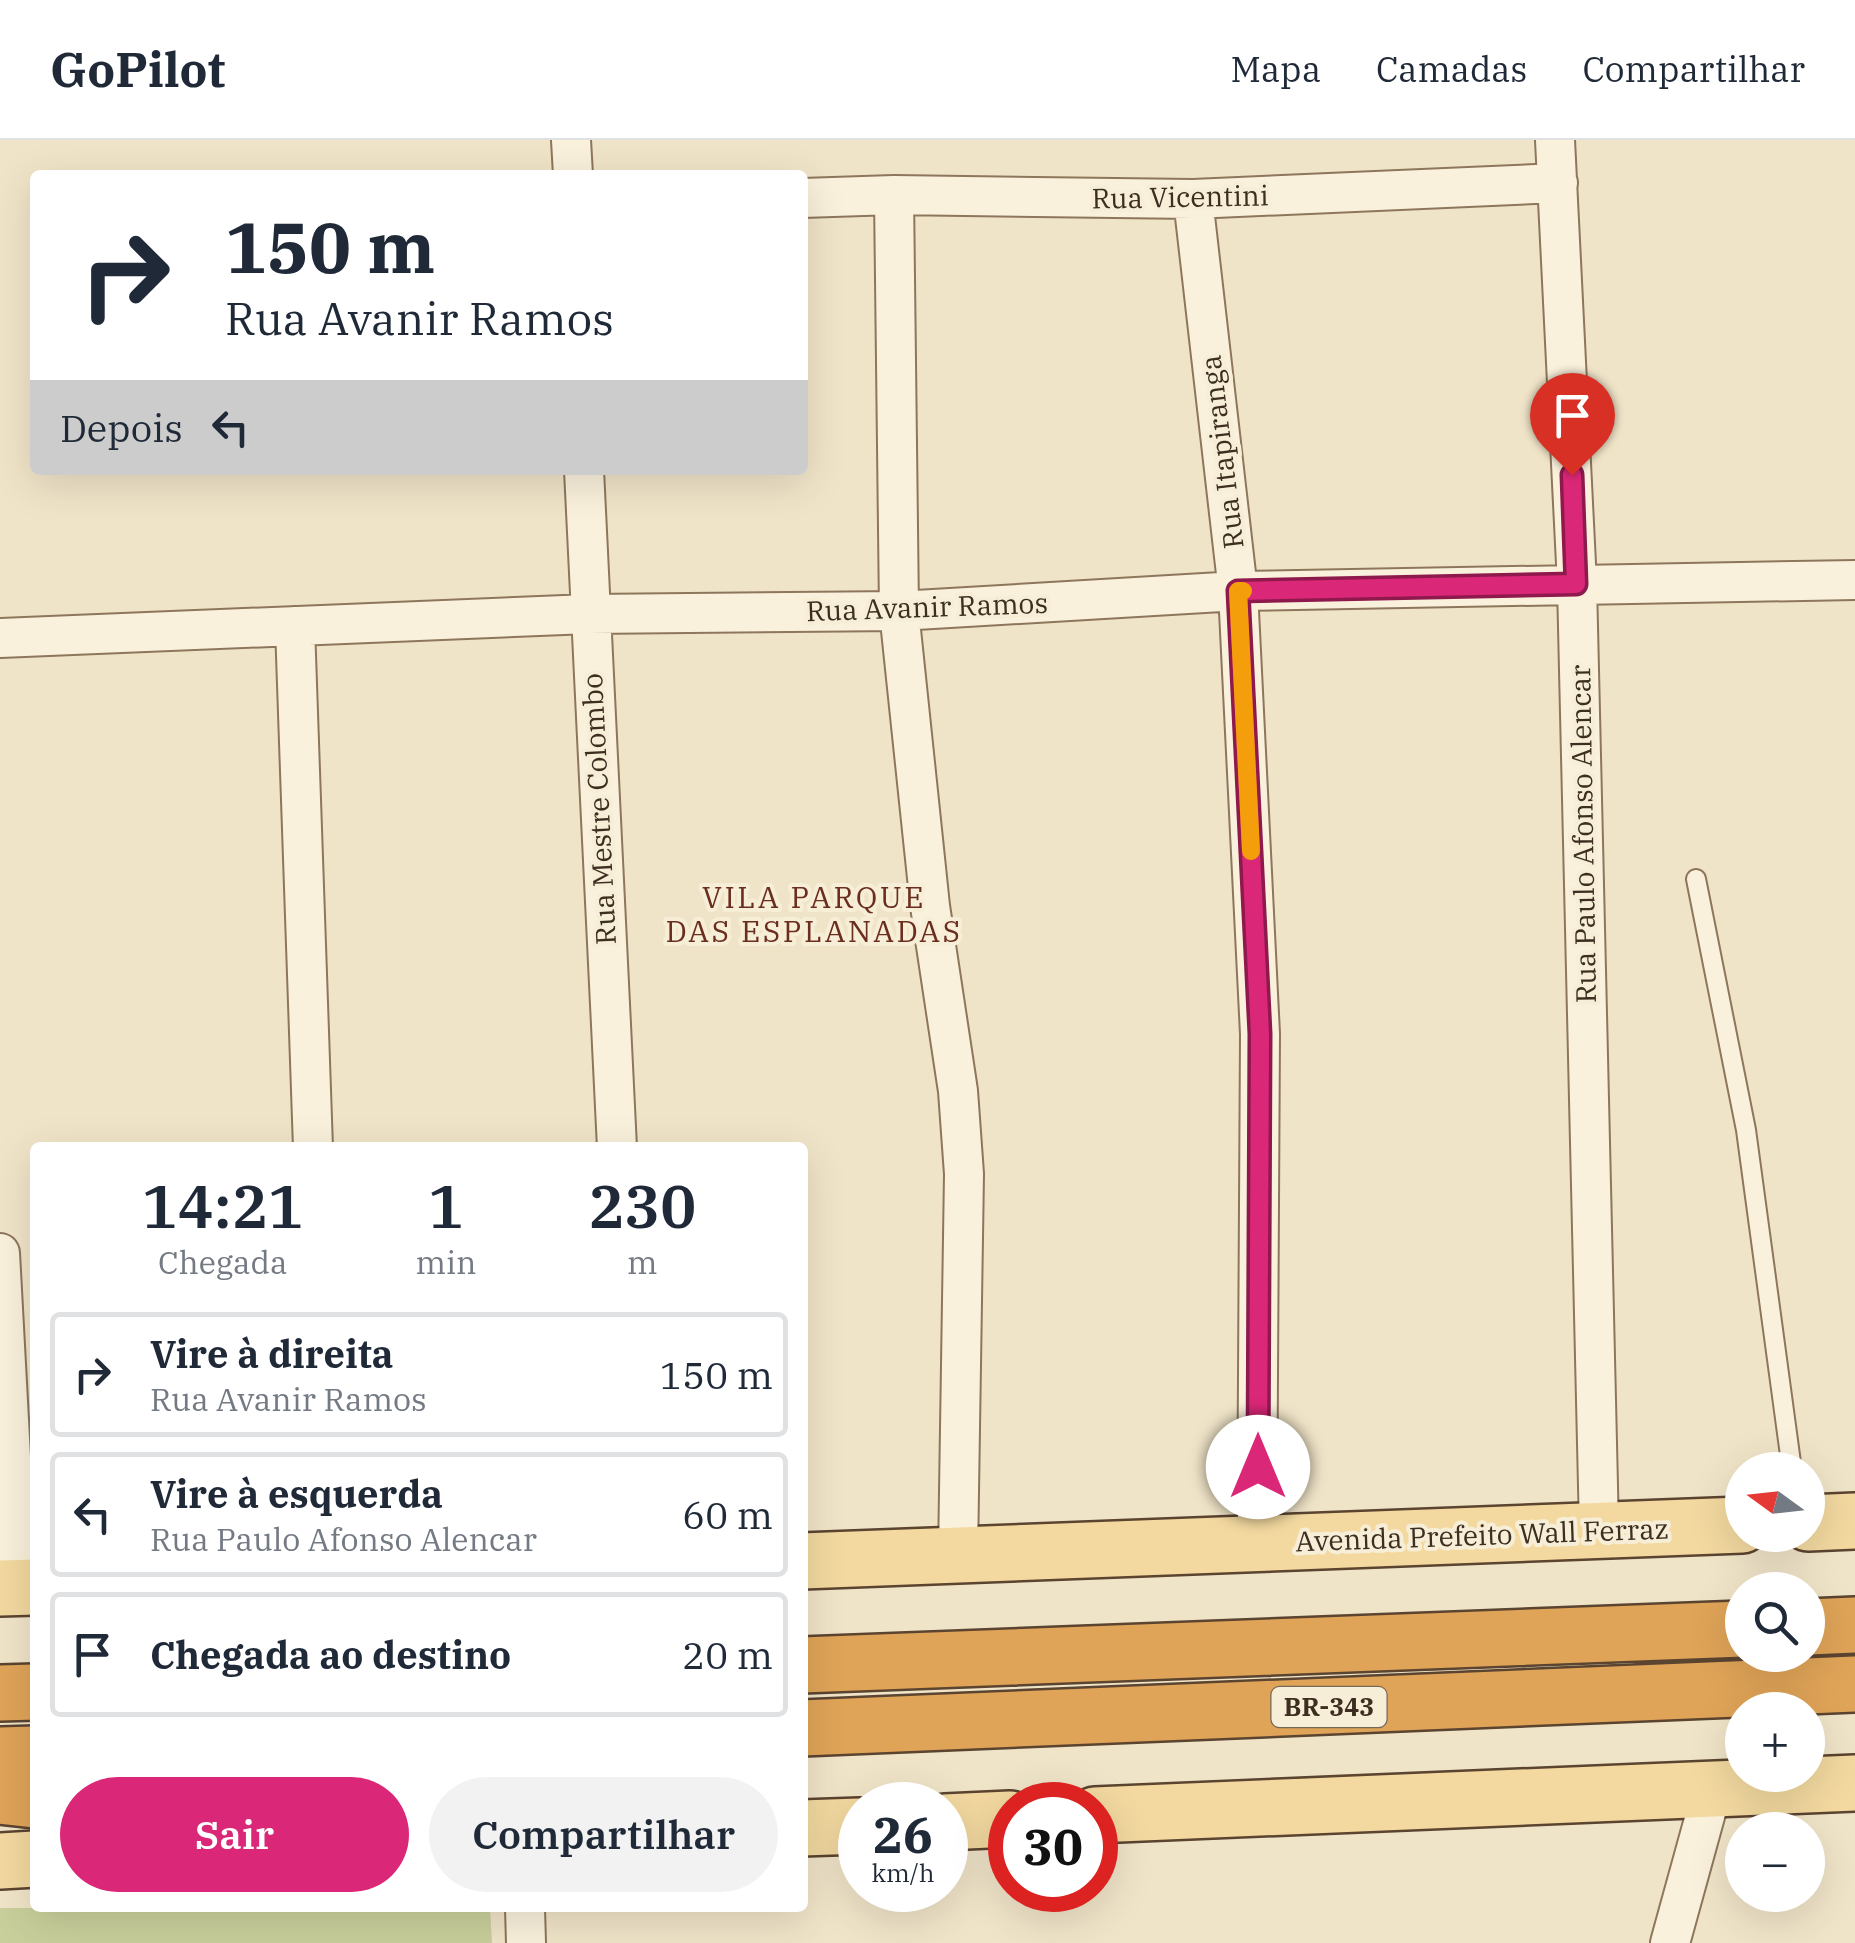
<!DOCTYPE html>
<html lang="pt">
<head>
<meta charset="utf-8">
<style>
  :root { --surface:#fff; --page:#f2f2f3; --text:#1f2937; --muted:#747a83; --line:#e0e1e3; --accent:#db2777 }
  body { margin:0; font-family:"IBM Plex Serif",serif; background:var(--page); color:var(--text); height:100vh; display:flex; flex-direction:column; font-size:38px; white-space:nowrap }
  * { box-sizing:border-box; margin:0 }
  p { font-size:32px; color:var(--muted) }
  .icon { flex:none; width:55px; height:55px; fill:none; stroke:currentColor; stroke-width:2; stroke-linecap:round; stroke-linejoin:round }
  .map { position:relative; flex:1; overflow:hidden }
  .panel { position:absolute; left:30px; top:1002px; width:778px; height:770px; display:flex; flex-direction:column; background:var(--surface); border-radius:10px; box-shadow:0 10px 40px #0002 }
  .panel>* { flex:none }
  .guide { position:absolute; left:30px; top:30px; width:778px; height:305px; border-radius:10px; box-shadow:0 10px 40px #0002; background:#fff; color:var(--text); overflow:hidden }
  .needle { width:65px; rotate:285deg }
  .tools { position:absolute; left:1725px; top:1312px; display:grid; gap:20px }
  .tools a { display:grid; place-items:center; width:100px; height:100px; border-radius:50%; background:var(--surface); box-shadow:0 10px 40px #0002; font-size:50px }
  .speed { position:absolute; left:838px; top:1642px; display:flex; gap:20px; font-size:50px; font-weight:700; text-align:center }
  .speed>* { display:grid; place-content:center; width:130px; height:130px; border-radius:50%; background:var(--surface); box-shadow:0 10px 40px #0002; line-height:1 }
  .speed small { font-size:25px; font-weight:400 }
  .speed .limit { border:15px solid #d22; background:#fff; color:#111 }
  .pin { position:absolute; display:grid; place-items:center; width:85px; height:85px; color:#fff; margin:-102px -42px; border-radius:50% 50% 50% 0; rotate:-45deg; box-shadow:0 0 10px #0007 }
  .pin .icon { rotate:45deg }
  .me { position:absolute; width:110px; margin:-55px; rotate:0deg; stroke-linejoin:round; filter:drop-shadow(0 0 8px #0008) }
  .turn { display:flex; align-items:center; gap:35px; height:210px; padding:0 30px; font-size:45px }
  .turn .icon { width:130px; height:130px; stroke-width:2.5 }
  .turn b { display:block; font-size:70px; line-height:85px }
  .then { display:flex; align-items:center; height:95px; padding:0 30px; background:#0003; gap:20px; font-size:38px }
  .eta { display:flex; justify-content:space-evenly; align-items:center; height:170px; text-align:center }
  .eta b { font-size:60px; font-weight:600; line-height:70px }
  .action { display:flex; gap:20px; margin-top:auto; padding:20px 30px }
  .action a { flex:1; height:115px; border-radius:60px; background:var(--accent); color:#fff; font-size:40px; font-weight:600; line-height:115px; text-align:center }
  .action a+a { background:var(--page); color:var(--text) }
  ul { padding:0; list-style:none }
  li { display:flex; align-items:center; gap:30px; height:125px; margin:0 20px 15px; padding:0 10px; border:5px solid var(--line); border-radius:10px }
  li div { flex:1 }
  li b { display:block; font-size:38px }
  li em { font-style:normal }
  header { display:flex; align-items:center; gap:60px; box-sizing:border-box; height:140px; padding:0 50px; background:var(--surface); border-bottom:2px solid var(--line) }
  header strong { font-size:48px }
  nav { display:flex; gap:55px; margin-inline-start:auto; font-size:35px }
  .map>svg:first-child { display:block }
  .green { fill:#c9cf9b }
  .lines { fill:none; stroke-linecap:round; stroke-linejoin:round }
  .lane-casing { stroke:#8d765c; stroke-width:22 }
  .street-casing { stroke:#8d765c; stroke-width:42 }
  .primary-casing { stroke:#5b4430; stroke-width:60 }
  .highway-casing { stroke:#5b4430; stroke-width:60 }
  .lane { stroke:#faf1dc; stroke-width:18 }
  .street { stroke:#faf1dc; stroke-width:38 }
  .primary { stroke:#f3d9a0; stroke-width:55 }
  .highway { stroke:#e0a458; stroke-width:55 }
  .route-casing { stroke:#8e194d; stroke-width:25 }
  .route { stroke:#db2777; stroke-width:18 }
  .slow { stroke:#f59e0b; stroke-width:18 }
  .labels { text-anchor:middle; stroke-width:8; stroke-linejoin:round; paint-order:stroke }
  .shield { fill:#f7eed8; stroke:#756857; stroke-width:2.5 }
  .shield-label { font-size:25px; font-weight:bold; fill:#3d2e20 }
  .street-label { font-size:28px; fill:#3d2e20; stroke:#f7eed8 }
  .neighbourhood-label { font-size:30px; letter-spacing:2.5px; fill:#6b2e1e; stroke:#f7eed8 }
</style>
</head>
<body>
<header>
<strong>GoPilot</strong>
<nav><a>Mapa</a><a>Camadas</a><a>Compartilhar</a></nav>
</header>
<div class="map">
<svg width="1855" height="1803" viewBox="0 0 1855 1803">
  <rect width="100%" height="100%" fill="#f0e4c8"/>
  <!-- green -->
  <path class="green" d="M 0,1768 L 490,1768 L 492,1803 L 0,1803 Z"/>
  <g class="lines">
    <!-- lane casing -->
    <g class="lane-casing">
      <path id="lane" d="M 1696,739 L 1746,990 L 1792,1330"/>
    </g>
    <!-- street casing -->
    <g class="street-casing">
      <path id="street" d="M 571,0 L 573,35
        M 1555,0 L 1577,444 L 1599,1389
        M 894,55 L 899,471 L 930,766 L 958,951 L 964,1034 L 958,1416
        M 802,58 L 894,55 L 1193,59 L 1558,43
        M 1193,59 L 1238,451 L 1260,894 L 1257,1404
        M 584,330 L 617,1008
        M 295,486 L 313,1008
        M 0,498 L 589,474 L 899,471 L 1238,451 L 1855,440
        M 0,1113 L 18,1447
        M 525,1768 L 526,1803
        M 1670,1803 L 1713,1647"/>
    </g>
    <!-- primary casing -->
    <g class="primary-casing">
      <path id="primary" d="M 1808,1383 L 1855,1381
        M 802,1421 L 1742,1385
        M 0,1448 L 35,1447
        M 1095,1675 L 1855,1643
        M 945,1682 L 1010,1679
        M 802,1688 L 860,1686
        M 0,1721 L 35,1719"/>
    </g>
    <!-- highway casing -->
    <g class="highway-casing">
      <path id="highway" d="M 1808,1487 L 1855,1485
        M 802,1525 L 1742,1489
        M 0,1553 L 35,1552
        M 802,1588 L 1855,1544
        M 0,1615 L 35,1614
        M 0,1656 L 35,1660"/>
    </g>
    <!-- lane -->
    <use href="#lane" class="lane"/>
    <!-- street -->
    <use href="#street" class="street"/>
    <!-- primary -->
    <use href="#primary" class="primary"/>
    <!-- highway -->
    <use href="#highway" class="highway"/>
  </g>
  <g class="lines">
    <!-- route casing -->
    <g class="route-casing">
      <path id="route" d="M 1258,1327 L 1260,894 L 1238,451 L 1576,444 L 1572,335"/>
    </g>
    <!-- route -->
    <use href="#route" class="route"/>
    <!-- slow -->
    <path class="slow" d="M 1243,451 L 1238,451 L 1251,711"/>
  </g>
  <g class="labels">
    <!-- shield labels -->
    <rect class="shield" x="1271.5" y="1547" width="115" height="40" rx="8"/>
    <g class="shield-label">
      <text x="1329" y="1576">BR-343</text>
    </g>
    <!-- street labels -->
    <g class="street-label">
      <text transform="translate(1180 57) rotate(-1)" y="10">Rua Vicentini</text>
      <text transform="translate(1222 312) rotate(-97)" y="10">Rua Itapiranga</text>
      <text transform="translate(927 467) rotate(-2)" y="10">Rua Avanir Ramos</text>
      <text transform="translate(599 669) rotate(-93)" y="10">Rua Mestre Colombo</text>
      <text transform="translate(1583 694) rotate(-91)" y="10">Rua Paulo Afonso Alencar</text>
      <text transform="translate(1482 1395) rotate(-2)" y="10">Avenida Prefeito Wall Ferraz</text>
    </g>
    <!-- neighbourhood labels -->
    <g class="neighbourhood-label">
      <text x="814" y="768">VILA PARQUE<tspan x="814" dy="34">DAS ESPLANADAS</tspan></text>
    </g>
  </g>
</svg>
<div class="tools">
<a><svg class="needle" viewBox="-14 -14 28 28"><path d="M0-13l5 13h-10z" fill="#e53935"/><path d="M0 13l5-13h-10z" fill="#747a83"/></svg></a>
<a><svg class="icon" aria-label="search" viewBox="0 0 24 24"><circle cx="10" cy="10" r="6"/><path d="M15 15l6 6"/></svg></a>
<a>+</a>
<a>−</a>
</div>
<div class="speed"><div>26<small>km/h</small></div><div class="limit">30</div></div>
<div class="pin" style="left:1572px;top:335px;background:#d93025"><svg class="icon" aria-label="arrive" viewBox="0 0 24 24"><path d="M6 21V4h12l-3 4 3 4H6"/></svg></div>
<svg class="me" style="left:1258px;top:1327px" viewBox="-20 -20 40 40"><circle r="19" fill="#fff"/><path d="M0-13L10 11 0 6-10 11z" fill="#db2777"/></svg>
<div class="guide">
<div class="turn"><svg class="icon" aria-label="right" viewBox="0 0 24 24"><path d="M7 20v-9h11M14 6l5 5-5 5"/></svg><div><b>150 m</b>Rua Avanir Ramos</div></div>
<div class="then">Depois<svg class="icon" aria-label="left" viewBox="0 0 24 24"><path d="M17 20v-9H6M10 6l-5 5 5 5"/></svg></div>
</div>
<section class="panel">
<div class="eta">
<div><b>14:21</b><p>Chegada</p></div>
<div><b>1</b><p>min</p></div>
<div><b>230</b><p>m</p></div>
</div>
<ul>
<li><svg class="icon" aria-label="right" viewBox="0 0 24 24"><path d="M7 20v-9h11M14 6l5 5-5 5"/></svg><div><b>Vire à direita</b><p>Rua Avanir Ramos</p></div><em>150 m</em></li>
<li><svg class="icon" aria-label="left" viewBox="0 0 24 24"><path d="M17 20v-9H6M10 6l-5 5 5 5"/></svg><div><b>Vire à esquerda</b><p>Rua Paulo Afonso Alencar</p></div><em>60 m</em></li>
<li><svg class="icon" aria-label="arrive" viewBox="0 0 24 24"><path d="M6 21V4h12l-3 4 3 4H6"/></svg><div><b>Chegada ao destino</b></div><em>20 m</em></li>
</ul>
<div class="action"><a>Sair</a><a>Compartilhar</a></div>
</section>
</div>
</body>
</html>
